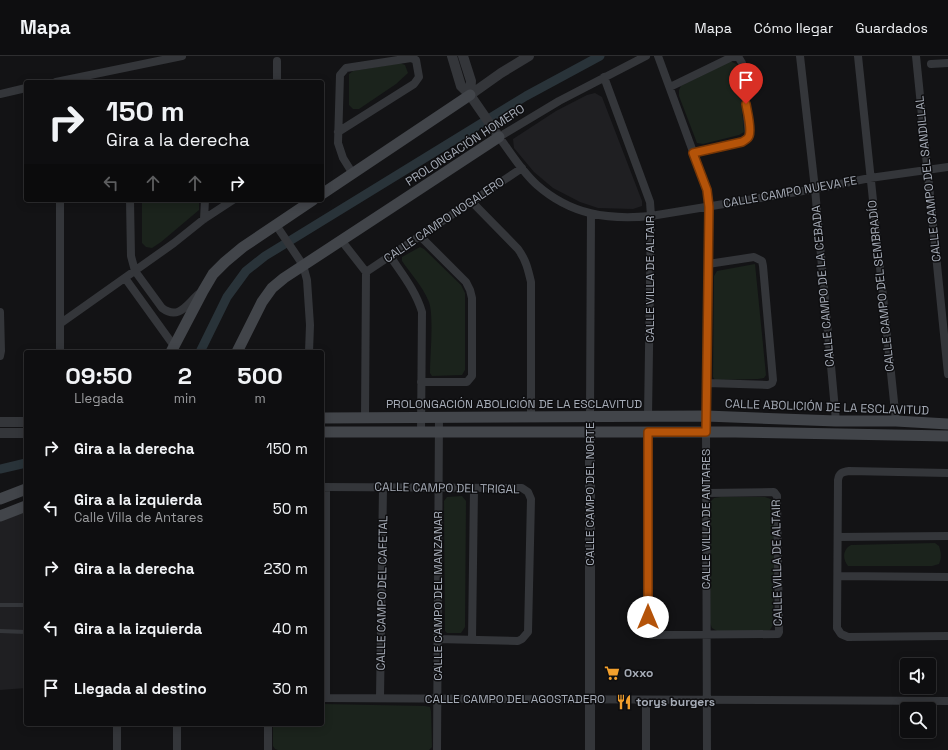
<!DOCTYPE html>
<html lang="es">
<head>
<meta charset="utf-8">
<style>
  :root { --surface:#0e0e10; --page:#171719; --text:#f1f3f6; --muted:#9b9c9f; --line:#2e2e30 }
  body { margin:0; font-family:"Space Grotesk",sans-serif; background:var(--page); color:var(--text); height:100vh; display:flex; flex-direction:column; font-size:15px; white-space:nowrap }
  * { box-sizing:border-box; margin:0 }
  p { font-size:13px; color:var(--muted) }
  .icon { flex:none; width:22px; height:22px; fill:none; stroke:currentColor; stroke-width:2; stroke-linecap:round; stroke-linejoin:round }
  .map { position:relative; flex:1; overflow:hidden }
  .drawer { position:absolute; left:24px; top:294px; width:300px; height:376px; display:flex; flex-direction:column; background:var(--surface); border-radius:4px; box-shadow:0 2px 10px #0003,0 0 0 1px var(--line) }
  .drawer>* { flex:none }
  .hud { position:absolute; left:24px; top:24px; width:300px; height:122px; border-radius:4px; box-shadow:0 2px 10px #0003,0 0 0 1px var(--line); background:#0e0e10; color:var(--text); overflow:hidden }
  .tools { position:absolute; left:900px; top:602px; display:grid; gap:8px }
  .tools a { display:grid; place-items:center; width:36px; height:36px; border-radius:4px; background:var(--surface); box-shadow:0 2px 10px #0003,0 0 0 1px var(--line); font-size:20px }
  .pin { position:absolute; display:grid; place-items:center; width:34px; height:34px; color:#fff; margin:-41px -17px; border-radius:50% 50% 50% 0; rotate:-45deg; box-shadow:0 0 4px #0007 }
  .pin .icon { rotate:45deg }
  .me { position:absolute; width:44px; margin:-22px; rotate:0deg; stroke-linejoin:round; filter:drop-shadow(0 0 3px #0008) }
  .turn { display:flex; align-items:center; gap:14px; height:84px; padding:0 16px; font-size:18px }
  .turn .icon { width:52px; height:52px; stroke-width:2.5 }
  .turn b { display:block; font-size:28px; line-height:34px }
  .lanes { display:flex; align-items:center; height:38px; padding:0 16px; background:#0003; justify-content:center; gap:20px; direction:ltr }
  .lanes .off { opacity:.35 }
  .eta { display:flex; justify-content:space-evenly; align-items:center; height:68px; text-align:center }
  .eta b { font-size:24px; font-weight:800; line-height:28px }
  ul { padding:0; list-style:none }
  li { display:flex; align-items:center; gap:12px; height:60px; padding:0 16px }
  li div { flex:1 }
  li b { display:block; font-size:15px }
  li em { font-style:normal }
  header { display:flex; align-items:center; gap:24px; box-sizing:border-box; height:56px; padding:0 20px; background:var(--surface); border-bottom:1px solid var(--line) }
  header strong { font-size:19px }
  nav { display:flex; gap:22px; margin-inline-start:auto; font-size:14px }
  .map>svg:first-child { display:block }
  .built { fill:#1f1f22 }
  .park { fill:#1b231c }
  .lines { fill:none; stroke-linecap:round; stroke-linejoin:round }
  .canal { stroke:#293339; stroke-width:9 }
  .service { stroke:#34363a; stroke-width:4 }
  .minor { stroke:#34363a; stroke-width:8 }
  .tertiary { stroke:#34363a; stroke-width:10 }
  .secondary { stroke:#42454a; stroke-width:11 }
  .route-casing { stroke:#753606; stroke-width:10 }
  .route { stroke:#b45309; stroke-width:7 }
  .labels { text-anchor:middle; stroke-width:3; stroke-linejoin:round; paint-order:stroke }
  .street-label { font-size:12px; fill:#a5abb6; stroke:#0e0e10 }
  .poi-label { font-size:12px; font-weight:bold; fill:#a5abb6; stroke:#0e0e10; text-anchor:start }
</style>
</head>
<body>
<header>
<strong>Mapa</strong>
<nav><a>Mapa</a><a>Cómo llegar</a><a>Guardados</a></nav>
</header>
<div class="map">
<svg width="948" height="694" viewBox="0 0 948 694">
  <rect width="100%" height="100%" fill="#131315"/>
  <!-- built -->
  <path class="built" d="M 595,37 L 602,41 L 642,145 L 642,150 L 633,153 L 598,152 L 580,146 L 553,132 L 534,116 L 514,92 L 513,83 L 556,55 L 587,39 Z
    M 26,456 L 26,632 L 0,634 L 0,465 Z"/>
  <!-- park -->
  <path class="park" d="M 730,5 L 738,9 L 744,76 L 739,79 L 703,88 L 697,87 L 679,40 L 679,34 L 681,30 Z
    M 400,7 L 405,9 L 408,17 L 396,28 L 359,53 L 353,53 L 349,49 L 349,18 L 353,15 Z
    M 142,144 L 199,144 L 199,154 L 161,186 L 152,192 L 146,191 L 142,187 Z
    M 420,191 L 424,193 L 461,229 L 465,237 L 465,314 L 462,319 L 432,320 L 430,317 C 430,300 434,260 429,246 C 423,231 411,218 402,205 L 402,201 Z
    M 755,208 L 766,319 L 764,322 L 758,323 L 715,324 L 713,321 L 714,220 L 717,215 Z
    M 462,440 L 466,445 L 465,571 L 461,577 L 447,577 L 445,575 L 444,445 L 447,441 Z
    M 721,441 L 765,441 L 773,444 L 775,451 L 773,569 L 770,574 L 760,577 L 717,575 L 712,572 L 710,567 L 711,445 L 714,442 Z
    M 935,487 L 939,490 C 941,496 942,502 939,508 L 932,510 L 848,510 C 842,503 843,493 851,489 Z
    M 322,648 L 425,650 L 430,651 L 431,655 L 432,691 L 429,694 L 278,694 L 275,693 L 273,690 L 273,668 L 322,668 Z"/>
  <g class="lines">
    <!-- canal -->
    <path class="canal" d="M 200,296 L 227,241 L 246,215 L 265,200 L 526,40 L 600,0
      M 0,413 L 26,407"/>
    <!-- service -->
    <path class="service" d="M 0,549 L 26,549
      M 0,575 L 26,576"/>
    <!-- minor -->
    <path class="minor" d="M 646,0 L 559,45 L 499,81 C 511,97 522,116 537,129 C 571,159 608,164 651,160 L 815,133 L 870,122 L 948,111
      M 658,0 L 707,134 L 709,145 L 706,376 L 707,694
      M 800,0 L 815,133 L 836,365
      M 858,0 L 896,365
      M 916,0 L 948,318
      M 931,8 L 948,7
      M 604,21 L 650,146 L 651,160 L 648,361
      M 56,26 L 182,0
      M 277,26 L 277,5
      M 670,31 L 734,0
      M 0,38 L 26,32
      M 338,76 L 414,28 L 419,21 L 416,4 L 411,2 L 346,12 L 340,19 L 338,87 L 343,102 L 353,118
      M 693,97 L 742,86 L 749,80 L 742,7 L 739,2 L 735,0
      M 60,144 L 60,296
      M 130,144 L 131,200 L 135,215 L 162,252 C 180,265 187,247 200,237
      M 472,146 L 518,193 C 526,204 528,213 531,226 L 531,361
      M 204,163 L 205,144
      M 276,169 L 303,209 L 307,224 L 310,269 L 309,296
      M 420,180 L 466,226 L 470,234 L 472,242 L 472,320 L 467,326 L 421,326
      M 341,184 L 366,216 L 365,362
      M 390,200 C 402,218 416,235 422,256 L 421,376
      M 366,216 L 522,112
      M 125,222 L 174,290
      M 0,256 L 1,295 L 0,300
      M 61,267 L 174,187 L 204,163 L 233,144
      M 707,327 L 768,329 L 772,327 L 773,324 L 763,210 L 762,205 L 754,201 L 708,208
      M 590,361 L 591,158
      M 647,376 L 649,577 L 651,579 L 778,578 L 779,576 L 777,440 L 774,436 L 707,437
      M 948,417 L 849,415 C 842,416 839,417 838,424 L 837,572 L 841,578 L 848,581 L 948,580
      M 322,431 L 522,432 L 528,436 L 531,443 L 528,576 L 522,583 L 518,585 L 437,583
      M 326,431 L 326,642
      M 838,481 L 948,480
      M 838,520 L 948,521
      M 472,584 L 474,432
      M 322,642 L 948,645
      M 380,642 L 383,431
      M 117,694 L 117,668
      M 177,694 L 177,668
      M 268,694 L 268,668
      M 437,694 L 439,361
      M 646,694 L 646,644"/>
    <!-- tertiary -->
    <path class="tertiary" d="M 452,0 L 461,30 L 470,39 L 499,81
      M 463,0 L 471,25 L 470,39
      M 470,39 L 501,17 L 529,0
      M 590,361 L 590,694
      M 0,366 L 26,366
      M 0,377 L 26,377"/>
    <!-- secondary -->
    <path class="secondary" d="M 322,138 L 470,39
      M 171,296 L 203,235 L 213,218 L 225,206 L 243,191 L 313,144
      M 237,296 L 262,246 L 272,232 L 284,222 L 499,81
      M 322,362 L 706,360 L 836,365 L 896,365 L 948,368
      M 322,376 L 735,376 L 948,380
      M 0,443 L 26,433
      M 0,460 L 26,450"/>
  </g>
  <g class="lines">
    <!-- route casing -->
    <g class="route-casing">
      <path id="route" d="M 648,561 L 648,376 L 706,376 L 709,151 L 707,134 L 693,97 L 742,86 C 745,84 748,83 749,80 C 752,73 747,55 746,48"/>
    </g>
    <!-- route -->
    <use href="#route" class="route"/>
  </g>
  <!-- icons -->
  <defs>
    <g id="supermarket-bare" transform="scale(1.2)"><path d="M-6-5.5h2.5l.6 2H6L4.5 2H-2.5L-4.4-4H-6ZM-1.5 3.2a1.3 1.3 0 1 0 .1 0ZM3 3.2a1.3 1.3 0 1 0 .1 0Z" fill="#f3a02d" stroke="#0e0e10" stroke-width="2.5" paint-order="stroke"/></g>
    <g id="restaurant-bare" transform="scale(1.2)"><path d="M-5-6h1v4h1v-4h1v4h1v-4h1v5L-1.5 .5V6h-2V.5L-5-1ZM5-6V6H3V1.5H1.5Q1.5-4 5-6Z" fill="#f3a02d" stroke="#0e0e10" stroke-width="2.5" paint-order="stroke"/></g>
  </defs>
  <g fill-rule="evenodd">
    <use href="#supermarket-bare" x="612" y="617"/>
    <use href="#restaurant-bare" x="624" y="646"/>
  </g>
  <g class="labels">
    <!-- street labels -->
    <g class="street-label">
      <text transform="translate(465 89) rotate(-33)" y="4">PROLONGACIÓN HOMERO</text>
      <text transform="translate(928 123) rotate(-96)" y="4">CALLE CAMPO DEL SANDILLAL</text>
      <text transform="translate(790 136) rotate(-10)" y="4">CALLE CAMPO NUEVA FE</text>
      <text transform="translate(444 164) rotate(-34)" y="4">CALLE CAMPO NOGALERO</text>
      <text transform="translate(650 223) rotate(-90)" y="4">CALLE VILLA DE ALTAIR</text>
      <text transform="translate(823 230) rotate(-95)" y="4">CALLE CAMPO DE LA CEBADA</text>
      <text transform="translate(881 230) rotate(-96)" y="4">CALLE CAMPO DEL SEMBRADÍO</text>
      <text x="514" y="352">PROLONGACIÓN ABOLICIÓN DE LA ESCLAVITUD</text>
      <text transform="translate(827 351) rotate(2)" y="4">CALLE ABOLICIÓN DE LA ESCLAVITUD</text>
      <text transform="translate(447 432) rotate(1)" y="4">CALLE CAMPO DEL TRIGAL</text>
      <text transform="translate(590 438) rotate(-90)" y="4">CALLE CAMPO DEL NORTE</text>
      <text transform="translate(706 463) rotate(-90)" y="4">CALLE VILLA DE ANTARES</text>
      <text transform="translate(777 507) rotate(-91)" y="4">CALLE VILLA DE ALTAIR</text>
      <text transform="translate(382 537) rotate(-89)" y="4">CALLE CAMPO DEL CAFETAL</text>
      <text transform="translate(438 540) rotate(-90)" y="4">CALLE CAMPO DEL MANZANAR</text>
      <text x="515" y="647">CALLE CAMPO DEL AGOSTADERO</text>
    </g>
    <!-- poi labels -->
    <g class="poi-label">
      <text x="624" y="621">Oxxo</text>
      <text x="636" y="650">torys burgers</text>
    </g>
  </g>
</svg>
<div class="tools">
<a><svg class="icon" aria-label="sound" viewBox="0 0 24 24"><path d="M4 9h4l5-4v14l-5-4H4zM17 9q2 3 0 6"/></svg></a>
<a><svg class="icon" aria-label="search" viewBox="0 0 24 24"><circle cx="10" cy="10" r="6"/><path d="M15 15l6 6"/></svg></a>
</div>
<div class="pin" style="left:746px;top:48px;background:#d93025"><svg class="icon" aria-label="arrive" viewBox="0 0 24 24"><path d="M6 21V4h12l-3 4 3 4H6"/></svg></div>
<svg class="me" style="left:648px;top:561px" viewBox="-20 -20 40 40"><circle r="19" fill="#fff"/><path d="M0-13L10 11 0 6-10 11z" fill="#b45309"/></svg>
<div class="hud">
<div class="turn"><svg class="icon" aria-label="right" viewBox="0 0 24 24"><path d="M7 20v-9h11M14 6l5 5-5 5"/></svg><div><b>150 m</b>Gira a la derecha</div></div>
<div class="lanes"><svg class="icon off" aria-label="left" viewBox="0 0 24 24"><path d="M17 20v-9H6M10 6l-5 5 5 5"/></svg><svg class="icon off" aria-label="ahead" viewBox="0 0 24 24"><path d="M12 20V5M6 11l6-6 6 6"/></svg><svg class="icon off" aria-label="ahead" viewBox="0 0 24 24"><path d="M12 20V5M6 11l6-6 6 6"/></svg><svg class="icon" aria-label="right" viewBox="0 0 24 24"><path d="M7 20v-9h11M14 6l5 5-5 5"/></svg></div>
</div>
<section class="drawer">
<div class="eta">
<div><b>09:50</b><p>Llegada</p></div>
<div><b>2</b><p>min</p></div>
<div><b>500</b><p>m</p></div>
</div>
<ul>
<li><svg class="icon" aria-label="right" viewBox="0 0 24 24"><path d="M7 20v-9h11M14 6l5 5-5 5"/></svg><div><b>Gira a la derecha</b></div><em>150 m</em></li>
<li><svg class="icon" aria-label="left" viewBox="0 0 24 24"><path d="M17 20v-9H6M10 6l-5 5 5 5"/></svg><div><b>Gira a la izquierda</b><p>Calle Villa de Antares</p></div><em>50 m</em></li>
<li><svg class="icon" aria-label="right" viewBox="0 0 24 24"><path d="M7 20v-9h11M14 6l5 5-5 5"/></svg><div><b>Gira a la derecha</b></div><em>230 m</em></li>
<li><svg class="icon" aria-label="left" viewBox="0 0 24 24"><path d="M17 20v-9H6M10 6l-5 5 5 5"/></svg><div><b>Gira a la izquierda</b></div><em>40 m</em></li>
<li><svg class="icon" aria-label="arrive" viewBox="0 0 24 24"><path d="M6 21V4h12l-3 4 3 4H6"/></svg><div><b>Llegada al destino</b></div><em>30 m</em></li>
</ul>
</section>
</div>
</body>
</html>
